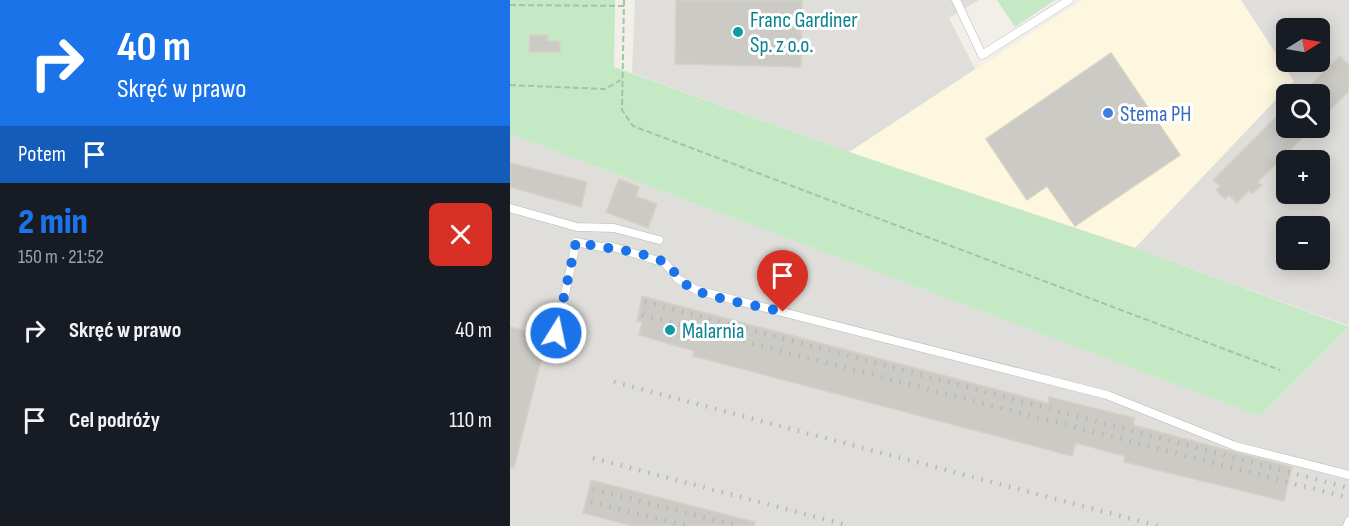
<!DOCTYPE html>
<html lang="pl">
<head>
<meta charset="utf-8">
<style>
  :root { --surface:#171b24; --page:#20242c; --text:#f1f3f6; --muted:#9ea1a6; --accent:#1a73e8 }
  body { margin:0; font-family:"Sofia Sans Condensed",sans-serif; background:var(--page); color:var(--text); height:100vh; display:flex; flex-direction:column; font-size:22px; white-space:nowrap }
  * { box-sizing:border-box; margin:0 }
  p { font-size:20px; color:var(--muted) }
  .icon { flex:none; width:33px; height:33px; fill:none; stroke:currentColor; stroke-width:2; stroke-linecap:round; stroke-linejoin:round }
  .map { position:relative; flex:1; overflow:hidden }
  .drawer { display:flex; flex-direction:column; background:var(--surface); width:510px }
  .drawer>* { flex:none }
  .guide { background:#1a73e8; color:#fff; overflow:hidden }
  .needle { width:39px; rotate:79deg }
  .controls { position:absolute; left:766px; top:18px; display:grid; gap:12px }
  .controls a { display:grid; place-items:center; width:54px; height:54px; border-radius:9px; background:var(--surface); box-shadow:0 3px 15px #0003; font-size:30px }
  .pin { position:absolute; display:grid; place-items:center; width:51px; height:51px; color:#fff; margin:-62px -26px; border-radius:50% 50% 50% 0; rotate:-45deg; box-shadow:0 0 6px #0007 }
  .pin .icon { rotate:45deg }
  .me { position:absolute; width:66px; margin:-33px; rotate:10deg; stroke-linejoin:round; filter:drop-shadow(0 0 4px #0008) }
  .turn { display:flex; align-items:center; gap:21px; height:126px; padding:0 18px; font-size:27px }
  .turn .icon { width:78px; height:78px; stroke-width:2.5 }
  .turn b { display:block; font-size:42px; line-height:51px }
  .then { display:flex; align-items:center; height:57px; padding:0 18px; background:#0003; gap:12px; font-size:22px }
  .round { display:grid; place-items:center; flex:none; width:63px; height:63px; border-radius:9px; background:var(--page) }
  .overview { display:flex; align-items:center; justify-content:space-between; height:102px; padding:0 18px }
  h1 { font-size:36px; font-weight:800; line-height:45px; color:var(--accent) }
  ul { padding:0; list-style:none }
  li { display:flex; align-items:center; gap:18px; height:90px; padding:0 18px }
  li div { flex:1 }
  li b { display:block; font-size:22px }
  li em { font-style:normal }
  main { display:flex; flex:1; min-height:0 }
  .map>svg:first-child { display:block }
  .commercial { fill:#fef7e0 }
  .industrial { fill:#e0deda; fill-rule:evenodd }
  .green { fill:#c5e8c5 }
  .building { fill:#cccac5; stroke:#d6d1c6; stroke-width:1.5 }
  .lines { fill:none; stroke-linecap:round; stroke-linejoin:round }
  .lane-casing { stroke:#b5b8bc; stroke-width:9 }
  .path { stroke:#9cc7a9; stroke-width:2; stroke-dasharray:6 3; stroke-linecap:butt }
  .lane { stroke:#fff; stroke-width:8 }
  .rail { stroke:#b6b7b8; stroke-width:4.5; stroke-dasharray:1.5 8; stroke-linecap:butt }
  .route { stroke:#1a73e8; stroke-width:10; stroke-dasharray:0 18 }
  .culture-dot { fill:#0f9aa8; stroke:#fff; stroke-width:2 }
  .shop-dot { fill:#3f7fe0; stroke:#fff; stroke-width:2 }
  .labels { text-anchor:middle; stroke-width:6; stroke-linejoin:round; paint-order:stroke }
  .culture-label { font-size:22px; fill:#0d838f; stroke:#fff; text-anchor:start }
  .shop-label { font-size:22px; fill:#366cbe; stroke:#fff; text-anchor:start }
</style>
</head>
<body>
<main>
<section class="drawer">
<div class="guide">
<div class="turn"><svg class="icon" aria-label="right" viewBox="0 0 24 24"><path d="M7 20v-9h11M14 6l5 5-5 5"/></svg><div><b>40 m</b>Skręć w prawo</div></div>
<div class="then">Potem<svg class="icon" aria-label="arrive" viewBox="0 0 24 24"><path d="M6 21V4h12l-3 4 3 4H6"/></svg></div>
</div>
<div class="overview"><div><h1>2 min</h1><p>150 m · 21:52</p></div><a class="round" style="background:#d93025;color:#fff"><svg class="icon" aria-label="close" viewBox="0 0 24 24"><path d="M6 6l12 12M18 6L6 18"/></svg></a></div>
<ul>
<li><svg class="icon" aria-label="right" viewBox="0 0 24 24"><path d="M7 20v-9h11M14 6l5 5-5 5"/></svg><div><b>Skręć w prawo</b></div><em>40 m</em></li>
<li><svg class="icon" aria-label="arrive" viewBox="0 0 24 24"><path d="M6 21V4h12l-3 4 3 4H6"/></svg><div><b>Cel podróży</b></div><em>110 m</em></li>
</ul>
</section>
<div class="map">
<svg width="839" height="526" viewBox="0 0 839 526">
  <rect width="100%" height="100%" fill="#f1efe8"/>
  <!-- commercial -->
  <path class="commercial" d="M 572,0 L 731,0 L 784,81 L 625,248 L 339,152 Z"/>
  <!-- industrial -->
  <path class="industrial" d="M 125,0 L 469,0 L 439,18 L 465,69 L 339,152 L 122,73 Z
    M 731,0 L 839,0 L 839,326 L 625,248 L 784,81 ZM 777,28 L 810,28 L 810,62 L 777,62 ZM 777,94 L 810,94 L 810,128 L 777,128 ZM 777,160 L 810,160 L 810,194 L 777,194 ZM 777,226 L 810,226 L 810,260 L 777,260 Z
    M 0,134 L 750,416 L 839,327 L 839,526 L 0,526 Z"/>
  <!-- green -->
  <path class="green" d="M 0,0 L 105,0 L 104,67 L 339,152 L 625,248 L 839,327 L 750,416 L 0,134 Z
    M 487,0 L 545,0 L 505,27 Z"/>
  <!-- building -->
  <path class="building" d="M 166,0 L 292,0 L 291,67 L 165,64 Z
    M 20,35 L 38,35 L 37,41 L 50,41 L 50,52 L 19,52 Z
    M 601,53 L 670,155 L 565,226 L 537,186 L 517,200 L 476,139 Z
    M 830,56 L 839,65 L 839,91 L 810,120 L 810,94 L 792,94 Z
    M 777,106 L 777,128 L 787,128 L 795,135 L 748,182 L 752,185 L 742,194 L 739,191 L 727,203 L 719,195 L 715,199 L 706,190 L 710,186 L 703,180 Z
    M 0,163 L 77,182 L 71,207 L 0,187 Z
    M 109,179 L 129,187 L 126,196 L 147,204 L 138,228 L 96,212 Z
    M 132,296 L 538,403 L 539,397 L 625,418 L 623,425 L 782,467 L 774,501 L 614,462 L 615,456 L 566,443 L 562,456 L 183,356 L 184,351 L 129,335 L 132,322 L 127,321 Z
    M 0,327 L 37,336 L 4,468 L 0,467 Z
    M 81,480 L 245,522 L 244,526 L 123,526 L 73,513 Z"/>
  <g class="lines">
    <!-- lane casing -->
    <g class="lane-casing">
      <path id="lane" d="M 446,0 L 472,55 L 559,0
        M 0,208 L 67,227 L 104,228 L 149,240
        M 47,333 L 66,242 L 91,247 L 100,246 L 155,263 L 168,279 L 186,290 L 597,395 L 725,446 L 839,475
        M 837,526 L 839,521"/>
    </g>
    <!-- path -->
    <path class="path" d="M 114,0 L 112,110 L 123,126 L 770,370
      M 0,5 L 114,6
      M 0,85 L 95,89 L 111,80"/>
    <!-- lane -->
    <use href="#lane" class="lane"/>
    <!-- rail -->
    <path class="rail" d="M 135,302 L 839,488
      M 132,315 L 839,498
      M 104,382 L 648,526
      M 83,458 L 340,526
      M 83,489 L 228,526
      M 81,502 L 177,526"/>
  </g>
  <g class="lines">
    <!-- route -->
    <path class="route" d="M 46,333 L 66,242 C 95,249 124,249 152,261 C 163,266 169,284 187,291 C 214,301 245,305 273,312"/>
  </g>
  <!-- markers -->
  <g class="culture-dot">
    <circle cx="228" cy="32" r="6"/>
    <circle cx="160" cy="330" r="6"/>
  </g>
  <circle class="shop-dot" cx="598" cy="113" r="6"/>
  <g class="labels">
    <!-- culture labels -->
    <g class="culture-label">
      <text x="240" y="27">Franc Gardiner<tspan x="240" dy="25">Sp. z o.o.</tspan></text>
      <text x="172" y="338">Malarnia</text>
    </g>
    <!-- shop labels -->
    <g class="shop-label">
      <text x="610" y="121">Stema PH</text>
    </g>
  </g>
</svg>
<div class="controls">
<a><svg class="needle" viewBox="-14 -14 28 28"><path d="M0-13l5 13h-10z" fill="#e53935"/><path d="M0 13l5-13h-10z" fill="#9ea1a6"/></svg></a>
<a><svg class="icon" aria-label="search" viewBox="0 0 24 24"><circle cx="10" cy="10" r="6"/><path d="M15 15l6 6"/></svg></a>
<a>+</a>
<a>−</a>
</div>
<div class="pin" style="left:273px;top:312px;background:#d93025"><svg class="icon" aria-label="arrive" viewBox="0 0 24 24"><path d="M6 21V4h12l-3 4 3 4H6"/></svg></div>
<svg class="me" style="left:46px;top:333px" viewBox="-20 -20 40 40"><circle r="17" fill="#1a73e8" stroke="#fff" stroke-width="3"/><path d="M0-11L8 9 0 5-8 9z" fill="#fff"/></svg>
</div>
</main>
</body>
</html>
